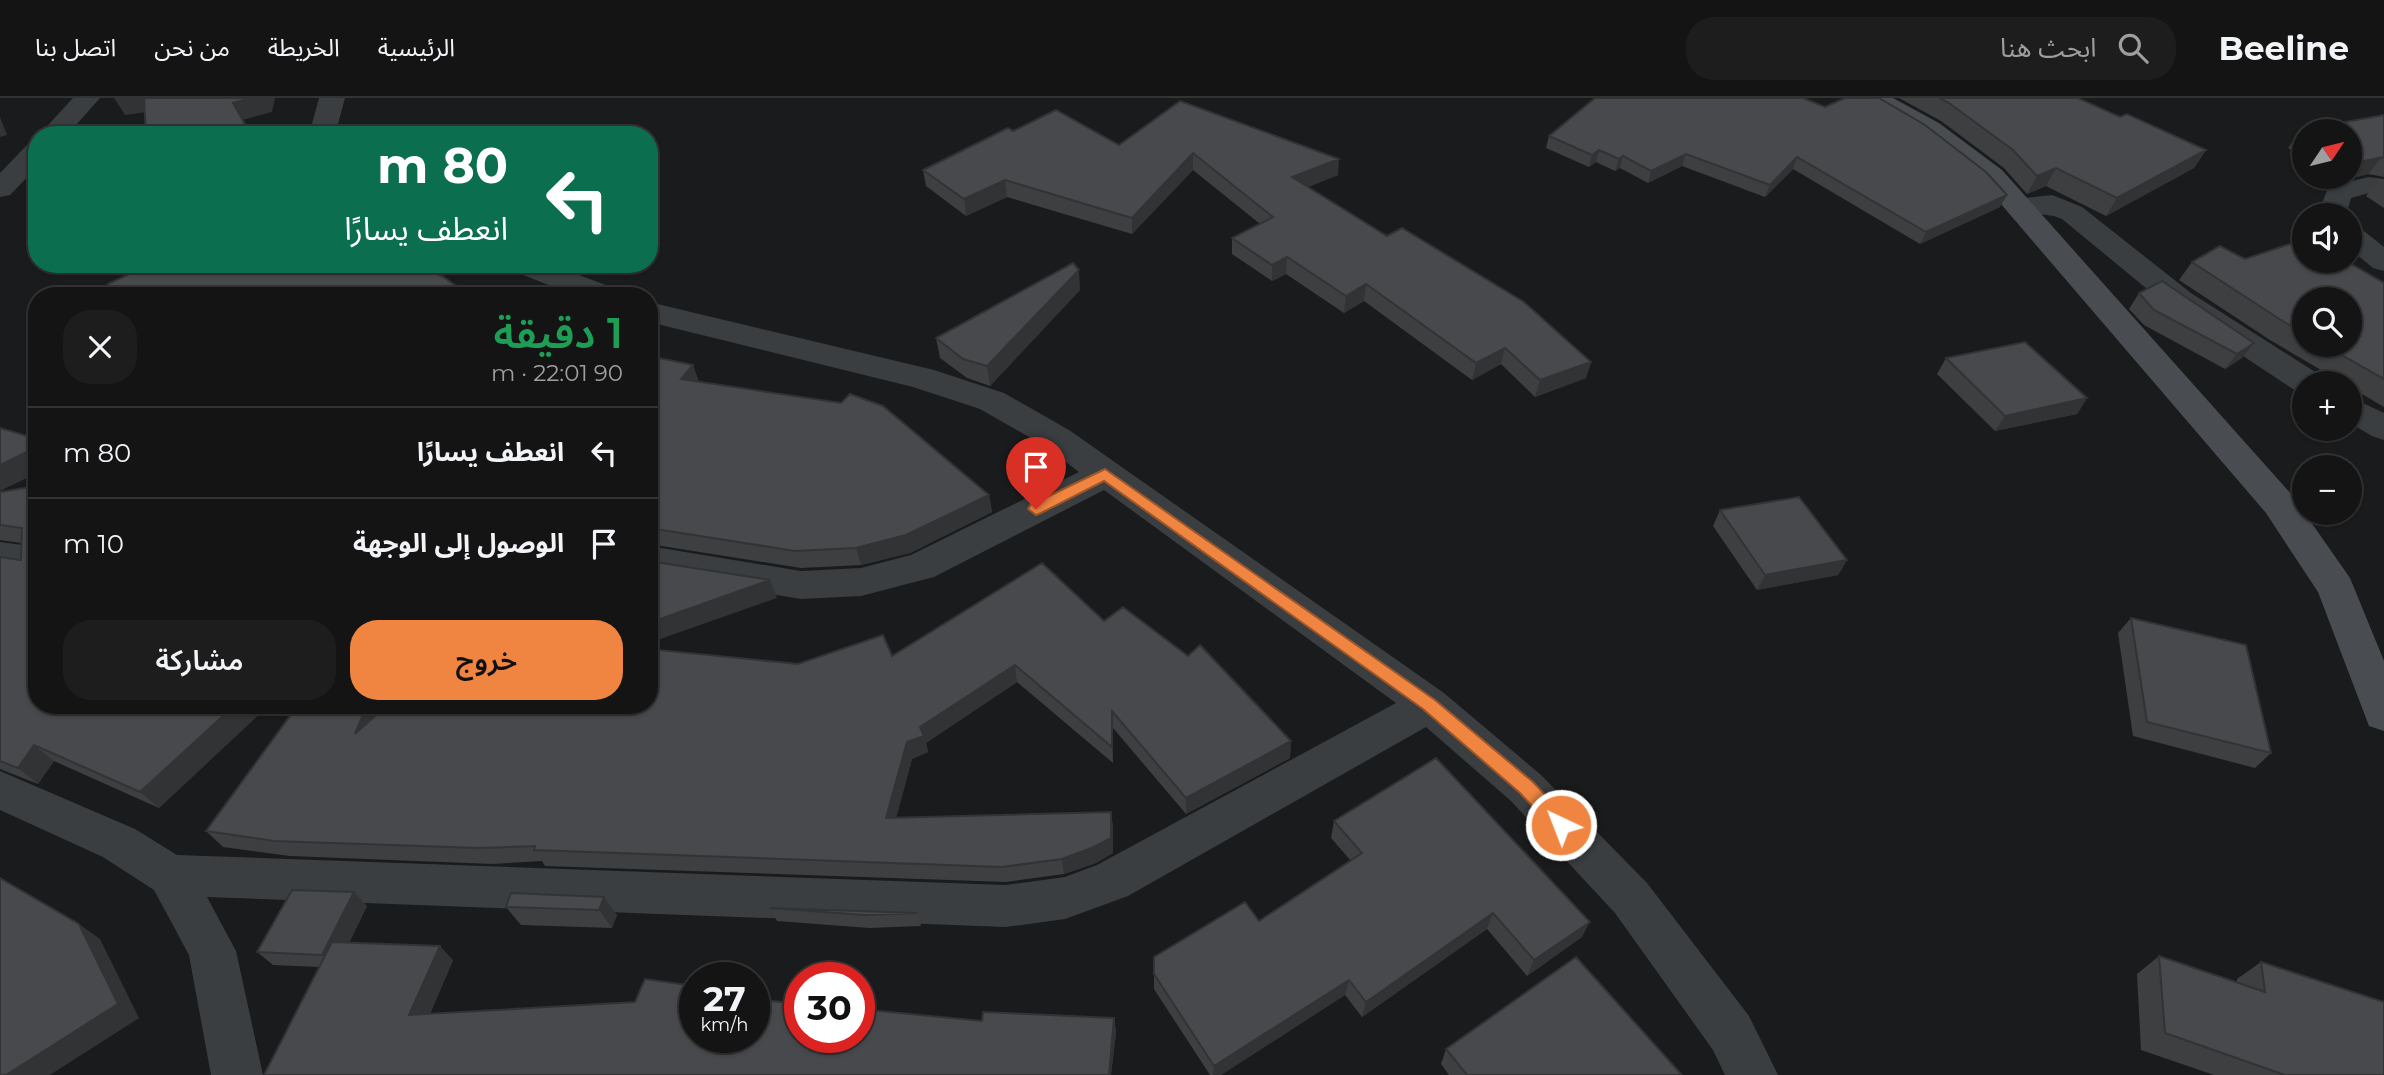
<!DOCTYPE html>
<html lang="ar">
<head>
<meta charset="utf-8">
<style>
  :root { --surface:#141415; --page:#1d1d1e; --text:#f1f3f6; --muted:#9d9ea0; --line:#333334; --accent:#ef8540 }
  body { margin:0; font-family:Montserrat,"Noto Sans Arabic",sans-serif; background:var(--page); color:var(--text); direction:rtl; height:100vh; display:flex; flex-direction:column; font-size:26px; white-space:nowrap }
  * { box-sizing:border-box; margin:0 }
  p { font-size:23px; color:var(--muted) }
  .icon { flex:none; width:38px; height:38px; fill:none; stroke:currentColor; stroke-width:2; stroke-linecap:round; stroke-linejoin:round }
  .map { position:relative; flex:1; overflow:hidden; direction:ltr }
  .sheet { position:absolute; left:28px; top:189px; width:630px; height:427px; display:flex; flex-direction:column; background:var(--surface); border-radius:28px; box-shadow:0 2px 5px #0004,0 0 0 2px var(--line); direction:rtl }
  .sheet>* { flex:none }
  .guide { position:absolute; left:28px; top:28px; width:630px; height:147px; border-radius:28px; box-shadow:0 2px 5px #0004,0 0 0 2px var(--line); direction:rtl; background:#0b6e4f; color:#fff; overflow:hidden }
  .needle { width:46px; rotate:55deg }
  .buttons { position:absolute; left:2292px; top:21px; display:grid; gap:14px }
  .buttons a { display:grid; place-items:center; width:70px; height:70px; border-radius:50%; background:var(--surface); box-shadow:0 2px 5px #0004,0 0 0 2px var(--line); font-size:35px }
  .speed { position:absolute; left:679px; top:864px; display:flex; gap:14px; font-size:35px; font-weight:700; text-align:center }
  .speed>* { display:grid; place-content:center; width:91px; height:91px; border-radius:50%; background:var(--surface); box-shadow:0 2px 5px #0004,0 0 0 2px var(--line); line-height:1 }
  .speed small { font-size:18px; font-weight:400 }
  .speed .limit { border:10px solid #d22; background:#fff; color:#111 }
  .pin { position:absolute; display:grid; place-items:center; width:60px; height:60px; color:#fff; margin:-72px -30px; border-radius:50% 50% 50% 0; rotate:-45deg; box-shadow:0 0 7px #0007 }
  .pin .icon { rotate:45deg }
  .me { position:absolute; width:77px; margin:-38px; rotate:317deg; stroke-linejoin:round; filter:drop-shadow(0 0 5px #0008) }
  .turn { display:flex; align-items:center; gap:24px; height:147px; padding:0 35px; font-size:32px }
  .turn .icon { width:91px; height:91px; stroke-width:2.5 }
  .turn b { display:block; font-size:49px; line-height:60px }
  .round { display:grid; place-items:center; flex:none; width:74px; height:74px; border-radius:28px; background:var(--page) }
  .summary { display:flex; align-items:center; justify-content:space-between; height:119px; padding:0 35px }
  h1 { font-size:42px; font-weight:600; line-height:52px; color:#1e9e55 }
  .primary-button { display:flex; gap:14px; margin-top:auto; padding:14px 35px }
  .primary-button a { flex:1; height:80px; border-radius:28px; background:var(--accent); color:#111; font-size:28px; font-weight:600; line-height:80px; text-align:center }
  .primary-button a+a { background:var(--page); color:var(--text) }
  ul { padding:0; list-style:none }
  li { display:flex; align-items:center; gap:21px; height:91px; padding:0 35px; border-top:2px solid var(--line) }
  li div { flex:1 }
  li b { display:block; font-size:26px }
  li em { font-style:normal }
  header { display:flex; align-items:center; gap:42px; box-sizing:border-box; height:98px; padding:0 35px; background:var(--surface); border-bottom:2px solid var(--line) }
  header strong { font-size:33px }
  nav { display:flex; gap:38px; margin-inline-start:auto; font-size:24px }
  .search { width:490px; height:63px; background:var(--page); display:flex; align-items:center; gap:18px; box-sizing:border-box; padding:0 24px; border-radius:28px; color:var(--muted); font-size:26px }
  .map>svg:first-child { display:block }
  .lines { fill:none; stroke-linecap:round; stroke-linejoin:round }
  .minor { fill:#3b3e41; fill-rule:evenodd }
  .secondary { fill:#494d51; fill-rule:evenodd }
  .wall { fill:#3d3f41; fill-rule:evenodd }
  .shaded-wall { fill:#323335 }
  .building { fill:#47494c; stroke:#323335; stroke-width:2 }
  .route { fill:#ef8540; stroke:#9b562a; stroke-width:2 }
</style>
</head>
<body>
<header>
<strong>Beeline</strong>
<div class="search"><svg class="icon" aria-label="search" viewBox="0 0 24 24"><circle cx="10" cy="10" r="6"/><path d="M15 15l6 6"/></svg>ابحث هنا</div>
<nav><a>الرئيسية</a><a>الخريطة</a><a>من نحن</a><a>اتصل بنا</a></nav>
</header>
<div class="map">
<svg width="2384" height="977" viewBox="0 0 2384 977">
  <rect width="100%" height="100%" fill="#1a1b1c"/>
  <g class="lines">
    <!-- minor -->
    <path class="minor" d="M 73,0 L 100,0 L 67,37 L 39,37 Z
      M 319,0 L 345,0 L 335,37 L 309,37 Z
      M 37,45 L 37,69 L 10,97 L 0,99 L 0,75 L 27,47 Z
      M 2369,79 L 2384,81 L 2384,97 L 2369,95 L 2351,100 L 2347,114 L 2348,117 L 2319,117 L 2318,115 L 2329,88 Z
      M 2052,97 L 2082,109 L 2191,195 L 2320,277 L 2324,285 L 2305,285 L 2305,295 L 2296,293 L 2169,209 L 2062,121 C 2044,113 2027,119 2008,114 L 2004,108 L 2008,102 Z
      M 2350,127 L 2360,130 L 2384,149 L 2384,173 L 2373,170 L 2350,151 Z
      M 507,166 L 550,166 L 616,191 L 620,198 L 576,198 L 511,172 Z
      M 649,204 L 934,272 L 1004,295 L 1069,332 L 1444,595 L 1541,677 L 1647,785 L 1749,918 L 1778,977 L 1725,977 L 1713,952 L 1615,815 L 1511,703 L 1426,629 L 1128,798 L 1065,821 L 1006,829 L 207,799 L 236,853 L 263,977 L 211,977 L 189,857 L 154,792 L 103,759 L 0,712 L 0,673 L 135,731 L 177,757 L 1006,787 L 1065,779 L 1097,767 L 1396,605 L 1104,392 L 934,479 L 861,498 L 801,501 L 649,476 L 649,448 L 801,473 L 861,470 L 911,457 L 1079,374 L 1045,348 L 980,311 L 913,289 L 649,224 Z
      M 2350,299 L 2384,315 L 2384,342 L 2372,338 L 2350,325 Z
      M 0,444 L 37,449 L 37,477 L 0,472 Z"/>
    <!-- secondary -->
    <path class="secondary" d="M 1861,0 L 1893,0 L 1939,25 L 2002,72 L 2292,397 L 2350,480 L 2384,563 L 2384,633 L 2369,628 L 2318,494 L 2266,415 L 1982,84 L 1921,37 L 1865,5 Z"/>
  </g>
  <!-- wall -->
  <path class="wall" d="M 1595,0 L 2000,109 L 1920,146 L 1793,71 L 1765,99 L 1682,68 L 1648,85 L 1620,70 L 1615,73 L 1596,64 L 1589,69 L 1546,50 L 1549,38 Z
    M 1899,0 L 2078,0 L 2120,19 L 2206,52 L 2194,70 L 2106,118 L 2046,88 L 2027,96 L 2004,70 L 1941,23 Z
    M 1180,3 L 1338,77 L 1308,89 L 1591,264 L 1586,280 L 1535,299 L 1501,266 L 1472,282 L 1364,203 L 1344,215 L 1286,176 L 1272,183 L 1232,156 L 1232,140 L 1260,126 L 1193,72 L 1132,136 L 1007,99 L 966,118 L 926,88 L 923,72 L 1013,33 L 1119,47 Z
    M 2384,17 L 2384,79 L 2368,76 L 2341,83 L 2334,79 L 2350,79 L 2350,33 L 2305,33 L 2305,60 L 2288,50 L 2301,32 Z
    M 2380,81 L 2384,81 L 2384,110 L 2366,98 Z
    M 2245,161 L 2384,185 L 2384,309 L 2350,289 L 2350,285 L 2343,285 L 2270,242 L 2179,182 L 2192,164 ZM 2305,201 L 2350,247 L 2305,247 Z
    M 138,172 L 466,195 L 474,198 L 116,198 L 108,186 Z
    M 2162,183 L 2242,260 L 2225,271 L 2144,227 L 2129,211 L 2139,195 Z
    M 1080,192 L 990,288 L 967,280 L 940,260 L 936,240 Z
    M 649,258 L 693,267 L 699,284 L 989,397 L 992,414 L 910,455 L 861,467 L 801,470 L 649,446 Z
    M 1946,260 L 2087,300 L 2077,316 L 1995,333 L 1937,276 Z
    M 0,394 L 269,607 L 159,710 L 54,663 L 38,686 L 0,671 L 0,459 L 21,462 L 21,445 L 0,442 Z
    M 1720,412 L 1847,462 L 1838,477 L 1757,492 L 1713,428 Z
    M 2131,520 L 2271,655 L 2255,670 L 2133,638 L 2118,535 Z
    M 1104,523 L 1291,643 L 1290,660 L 1186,716 L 1113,630 L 1113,665 L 1017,584 L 926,645 L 928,654 L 912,661 L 896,720 L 1111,714 L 1113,730 L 1113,755 L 1096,765 L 1064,776 L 1006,784 L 545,768 L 542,763 L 492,766 L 290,758 L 223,749 L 206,733 L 798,566 L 892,558 Z
    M 1334,723 L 1582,839 L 1527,878 L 1487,831 L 1362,919 L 1345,897 L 1221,977 L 1210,977 L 1154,891 L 1154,876 L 1259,823 L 1351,763 L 1331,740 Z
    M 604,799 L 617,817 L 612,830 L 521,827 L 506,809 Z
    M 367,808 L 349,845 L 453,862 L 430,916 L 765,897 L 768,903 L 982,923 L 1114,920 L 1116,934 L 1111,977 L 264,977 L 319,869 L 273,867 L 257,854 Z
    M 770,810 L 917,815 L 921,828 L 869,830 L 777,823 Z
    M 2159,858 L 2237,884 L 2237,881 L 2261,864 L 2384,977 L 2214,977 L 2141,952 L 2137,876 Z
    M 1446,951 L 1682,977 L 1449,977 L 1441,966 Z"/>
  <!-- shaded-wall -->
  <path class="shaded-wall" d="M 114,0 L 147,0 L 155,13 L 125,17 Z
    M 252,0 L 275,0 L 272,14 L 242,22 L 233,5 Z
    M 0,19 L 7,37 L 0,39 Z
    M 245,26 L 251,37 L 232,37 L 231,30 Z
    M 1599,52 L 1596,64 L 1589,69 L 1592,57 Z
    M 2206,52 L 2194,70 L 2106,118 L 2117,100 Z
    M 1193,55 L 1193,72 L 1132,136 L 1132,120 Z
    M 1686,56 L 1682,68 L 1648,85 L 1651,73 Z
    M 1623,58 L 1620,70 L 1615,73 L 1619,61 Z
    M 1797,59 L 1793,71 L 1765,99 L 1770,87 Z
    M 2382,59 L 2368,76 L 2341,83 L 2344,79 L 2350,79 L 2350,70 L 2354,65 Z
    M 1339,61 L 1338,77 L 1291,95 L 1292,79 Z
    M 2056,70 L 2046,88 L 2027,96 L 2037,78 Z
    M 1005,82 L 1007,99 L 966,118 L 964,101 Z
    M 2007,97 L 2000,109 L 1920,146 L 1926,134 Z
    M 1287,159 L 1286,176 L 1272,183 L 1272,167 Z
    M 1079,172 L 1080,192 L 990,288 L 987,268 Z
    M 1366,186 L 1364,203 L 1344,215 L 1346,198 Z
    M 2254,245 L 2242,260 L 2225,271 L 2237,256 Z
    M 1505,250 L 1501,266 L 1472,282 L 1476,265 Z
    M 1591,264 L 1586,280 L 1535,299 L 1540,282 Z
    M 693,267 L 699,285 L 681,281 Z
    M 2087,300 L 2077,316 L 1995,333 L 2005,318 Z
    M 37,349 L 37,375 L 0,393 L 0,367 Z
    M 989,397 L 992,414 L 910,455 L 861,467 L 856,450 Z
    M 1847,462 L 1838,477 L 1757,492 L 1765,477 Z
    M 770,482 L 777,500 L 649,545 L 649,525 Z
    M 1015,567 L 1017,584 L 926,645 L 928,654 L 912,661 L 892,736 L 886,720 L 907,644 L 920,629 Z
    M 235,607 L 269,607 L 159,710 L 140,694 Z
    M 367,607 L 388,607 L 355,636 Z
    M 1112,613 L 1113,630 L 1113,665 L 1112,649 Z
    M 1291,643 L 1290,660 L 1186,716 L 1186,700 Z
    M 34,647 L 54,663 L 38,686 L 18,670 Z
    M 1111,714 L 1113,730 L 1113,755 L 1096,765 L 1064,776 L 1062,761 Z
    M 354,794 L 367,808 L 337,870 L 322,857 Z
    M 604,799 L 617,817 L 612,830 L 599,812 Z
    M 1493,815 L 1487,831 L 1362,919 L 1366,904 Z
    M 1590,824 L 1582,839 L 1527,878 L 1534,862 Z
    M 79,826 L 100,841 L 139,920 L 50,977 L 6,977 Z
    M 440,848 L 453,862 L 424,930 L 409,917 Z
    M 1349,882 L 1345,897 L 1221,977 L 1213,977 L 1214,968 Z
    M 1114,920 L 1116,934 L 1111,977 L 1109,977 Z"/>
  <!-- building -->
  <path class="building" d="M 144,0 L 252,0 L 233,5 L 245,26 L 231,30 L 232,37 L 146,37 Z
    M 1595,0 L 1803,0 L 1825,9 L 1845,0 L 1879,0 L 1925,27 L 1986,74 L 2007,97 L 1926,134 L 1797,59 L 1770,87 L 1686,56 L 1651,73 L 1623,58 L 1619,61 L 1599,52 L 1592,57 L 1549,38 Z
    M 1939,0 L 2078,0 L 2120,19 L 2127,16 L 2206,52 L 2117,100 L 2056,70 L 2037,78 L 2013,52 L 1949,5 Z
    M 1180,3 L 1339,61 L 1292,79 L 1387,138 L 1402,130 L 1524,204 L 1591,264 L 1540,282 L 1505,250 L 1476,265 L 1366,186 L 1346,198 L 1287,159 L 1272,167 L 1232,140 L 1273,119 L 1193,55 L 1132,120 L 1005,82 L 964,101 L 923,72 L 1008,30 L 1013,33 L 1056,12 L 1119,47 Z
    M 2384,17 L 2384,59 L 2354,65 L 2350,62 L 2350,33 L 2305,33 L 2305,35 L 2301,32 Z
    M 2305,141 L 2305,163 L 2346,163 L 2384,185 L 2384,281 L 2324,247 L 2350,247 L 2350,201 L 2305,201 L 2305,235 L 2284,224 L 2192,164 L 2220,148 L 2245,161 Z
    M 1073,165 L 1079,172 L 987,268 L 963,261 L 936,240 Z
    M 136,166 L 409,166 L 442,178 L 466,195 L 474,198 L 124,198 L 108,186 L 138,172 Z
    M 2162,183 L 2254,245 L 2237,256 L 2154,212 L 2139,195 Z
    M 2025,244 L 2087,300 L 2005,318 L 1946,260 Z
    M 649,258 L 693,267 L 681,281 L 841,305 L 850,296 L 883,308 L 989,397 L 906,437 L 856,450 L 795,453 L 649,430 Z
    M 0,330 L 37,341 L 37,349 L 0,367 Z
    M 37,388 L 37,607 L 235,607 L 140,694 L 34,647 L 18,670 L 0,663 L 0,459 L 21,462 L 22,430 L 0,427 L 0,394 Z
    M 1799,399 L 1847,462 L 1765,477 L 1720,412 Z
    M 649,463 L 770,482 L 649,525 Z
    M 1042,465 L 1104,523 L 1123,509 L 1188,558 L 1200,547 L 1291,643 L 1186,700 L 1112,613 L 1112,649 L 1015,567 L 920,629 L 924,638 L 907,644 L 886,720 L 1111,714 L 1111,740 L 1094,749 L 1062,761 L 1002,769 L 534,752 L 535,748 L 479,750 L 274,743 L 206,733 L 298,607 L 367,607 L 355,636 L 387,607 L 649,607 L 649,551 L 798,566 L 883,537 L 892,558 Z
    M 2131,520 L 2246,547 L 2271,655 L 2147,624 Z
    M 1436,660 L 1590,824 L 1534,862 L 1493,815 L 1366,904 L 1349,882 L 1214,968 L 1154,876 L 1154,859 L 1245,804 L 1259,823 L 1362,755 L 1334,723 Z
    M 0,780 L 79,826 L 118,906 L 6,977 L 0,977 Z
    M 292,792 L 354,794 L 322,857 L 257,854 Z
    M 511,795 L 604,799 L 599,812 L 506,809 Z
    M 770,810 L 917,815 L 864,817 Z
    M 332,844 L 440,848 L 409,917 L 635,904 L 645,881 L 695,888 L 695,940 L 754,940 L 754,896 L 765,897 L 763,902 L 800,906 L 800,940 L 859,940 L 859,911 L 982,923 L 983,914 L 1114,920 L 1109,977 L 264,977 Z
    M 2159,858 L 2265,894 L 2261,864 L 2384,904 L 2384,977 L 2285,977 L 2165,935 Z
    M 1576,859 L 1682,977 L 1467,977 L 1446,951 Z"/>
  <!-- route -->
  <path class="route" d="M 1105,371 L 1435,602 L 1533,684 L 1568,721 L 1570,727 L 1568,732 L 1561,735 L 1554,732 L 1520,695 L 1423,611 L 1104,383 L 1041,415 L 1036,417 L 1028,411 L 1030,407 Z"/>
</svg>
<div class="buttons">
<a><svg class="needle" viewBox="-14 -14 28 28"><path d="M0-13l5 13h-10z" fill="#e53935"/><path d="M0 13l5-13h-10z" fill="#9d9ea0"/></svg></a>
<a><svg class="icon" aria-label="sound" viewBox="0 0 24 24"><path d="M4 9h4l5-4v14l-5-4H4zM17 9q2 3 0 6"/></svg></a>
<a><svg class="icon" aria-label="search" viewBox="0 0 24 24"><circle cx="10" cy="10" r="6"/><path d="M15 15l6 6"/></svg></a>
<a>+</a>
<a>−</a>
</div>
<div class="speed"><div>27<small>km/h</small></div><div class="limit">30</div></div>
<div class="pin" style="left:1036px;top:411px;background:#d93025"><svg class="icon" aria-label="arrive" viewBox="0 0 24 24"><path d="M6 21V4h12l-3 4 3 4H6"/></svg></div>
<svg class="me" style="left:1561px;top:727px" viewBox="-20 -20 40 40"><circle r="17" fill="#ef8540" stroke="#fff" stroke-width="3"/><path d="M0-11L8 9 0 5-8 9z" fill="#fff"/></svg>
<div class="guide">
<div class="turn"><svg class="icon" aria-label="left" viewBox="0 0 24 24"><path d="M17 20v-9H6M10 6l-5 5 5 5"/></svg><div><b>80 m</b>انعطف يسارًا</div></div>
</div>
<section class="sheet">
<div class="summary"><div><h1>1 دقيقة</h1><p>90 m · 22:01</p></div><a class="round"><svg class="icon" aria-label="close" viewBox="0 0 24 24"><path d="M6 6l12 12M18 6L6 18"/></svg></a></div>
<ul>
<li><svg class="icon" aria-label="left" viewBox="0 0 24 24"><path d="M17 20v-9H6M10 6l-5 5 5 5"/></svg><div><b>انعطف يسارًا</b></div><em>80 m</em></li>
<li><svg class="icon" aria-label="arrive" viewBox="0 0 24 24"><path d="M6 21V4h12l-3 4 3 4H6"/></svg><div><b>الوصول إلى الوجهة</b></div><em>10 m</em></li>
</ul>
<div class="primary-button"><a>خروج</a><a>مشاركة</a></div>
</section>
</div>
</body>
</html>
